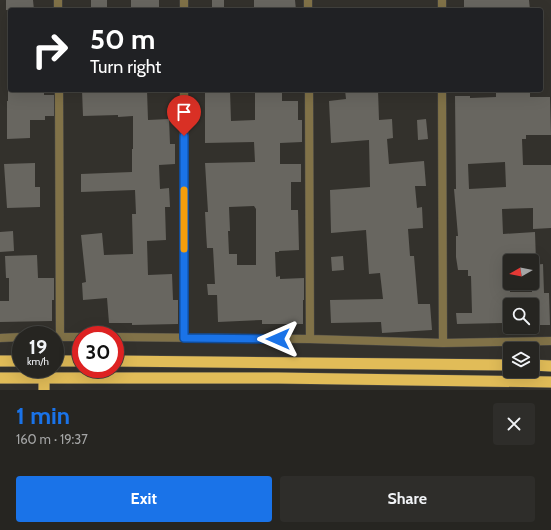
<!DOCTYPE html>
<html lang="en">
<head>
<meta charset="utf-8">
<style>
  :root { --surface:#262521; --page:#2e2d2a; --text:#f1f3f6; --muted:#a4a5a5; --line:#42423f; --accent:#1a73e8 }
  body { margin:0; font-family:Cabin,sans-serif; background:var(--page); color:var(--text); height:100vh; display:flex; flex-direction:column; font-size:15px; white-space:nowrap }
  * { box-sizing:border-box; margin:0 }
  p { font-size:13px; color:var(--muted) }
  .icon { flex:none; width:22px; height:22px; fill:none; stroke:currentColor; stroke-width:2; stroke-linecap:round; stroke-linejoin:round }
  .map { position:relative; height:390px; overflow:hidden }
  .sheet { display:flex; flex-direction:column; background:var(--surface); flex:1 }
  .sheet>* { flex:none }
  .guide { position:absolute; left:8px; top:8px; width:535px; height:84px; border-radius:4px; box-shadow:0 4px 16px #0002,0 0 0 1px var(--line); background:#202124; color:#fff; overflow:hidden }
  .needle { width:26px; rotate:261deg }
  .tools { position:absolute; left:503px; top:254px; display:grid; gap:8px }
  .tools a { display:grid; place-items:center; width:36px; height:36px; border-radius:4px; background:var(--surface); box-shadow:0 4px 16px #0002,0 0 0 1px var(--line); font-size:20px }
  .speed { position:absolute; left:12px; top:326px; display:flex; gap:8px; font-size:20px; font-weight:700; text-align:center }
  .speed>* { display:grid; place-content:center; width:52px; height:52px; border-radius:50%; background:var(--surface); box-shadow:0 4px 16px #0002,0 0 0 1px var(--line); line-height:1 }
  .speed small { font-size:10px; font-weight:400 }
  .speed .limit { border:6px solid #d22; background:#fff; color:#111 }
  .pin { position:absolute; display:grid; place-items:center; width:34px; height:34px; color:#fff; margin:-41px -17px; border-radius:50% 50% 50% 0; rotate:-45deg; box-shadow:0 0 4px #0007 }
  .pin .icon { rotate:45deg }
  .me { position:absolute; width:44px; margin:-22px; rotate:270deg; stroke-linejoin:round; filter:drop-shadow(0 0 3px #0008) }
  .turn { display:flex; align-items:center; gap:14px; height:84px; padding:0 16px; font-size:18px }
  .turn .icon { width:52px; height:52px; stroke-width:2.5 }
  .turn b { display:block; font-size:28px; line-height:34px }
  .round { display:grid; place-items:center; flex:none; width:42px; height:42px; border-radius:4px; background:var(--page) }
  .headline { display:flex; align-items:center; justify-content:space-between; height:68px; padding:0 16px }
  h1 { font-size:24px; font-weight:700; line-height:30px; color:var(--accent) }
  .action { display:flex; gap:8px; margin-top:auto; padding:8px 16px }
  .action a { flex:1; height:46px; border-radius:4px; background:var(--accent); color:#fff; font-size:16px; font-weight:700; line-height:46px; text-align:center }
  .action a+a { background:var(--page); color:var(--text) }
  .map>svg:first-child { display:block }
  .building { fill:#686660; fill-rule:evenodd }
  .lines { fill:none; stroke-linecap:round; stroke-linejoin:round }
  .minor-casing { stroke:#504e49; stroke-width:9 }
  .trunk-casing { stroke:#504e49; stroke-width:12 }
  .minor { stroke:#817248; stroke-width:8 }
  .trunk { stroke:#e1bc58; stroke-width:11 }
  .route-casing { stroke:#114b97; stroke-width:10 }
  .route { stroke:#1a73e8; stroke-width:7 }
  .slow { stroke:#f59e0b; stroke-width:7 }
</style>
</head>
<body>
<div class="map">
<svg width="551" height="390" viewBox="0 0 551 390">
  <rect width="100%" height="100%" fill="#33312c"/>
  <!-- building -->
  <path class="building" d="M 6,0 L 33,0 L 34,10 L 6,10 Z
    M 91,0 L 107,0 L 107,10 L 91,10 Z
    M 131,0 L 159,0 L 159,10 L 131,10 Z
    M 212,0 L 224,0 L 224,10 L 212,10 Z
    M 254,0 L 295,0 L 296,10 L 254,10 Z
    M 464,0 L 529,0 L 530,10 L 464,10 Z
    M 8,90 L 44,90 L 44,95 L 54,95 L 54,116 L 45,116 L 45,120 L 30,120 L 30,138 L 7,139 L 7,101 L 8,101 Z
    M 82,90 L 147,90 L 148,120 L 169,119 L 170,144 L 175,144 L 175,164 L 159,165 L 160,189 L 169,188 L 170,207 L 165,207 L 166,240 L 147,241 L 148,275 L 172,274 L 173,300 L 178,300 L 178,324 L 132,325 L 132,323 L 109,323 L 107,298 L 83,300 L 82,283 L 86,282 L 81,235 L 102,233 L 104,255 L 133,254 L 132,214 L 136,214 L 135,190 L 81,192 L 81,174 L 132,172 L 132,149 L 133,149 L 133,116 L 118,117 L 118,115 L 83,116 Z
    M 205,90 L 230,90 L 231,121 L 255,120 L 255,90 L 282,90 L 282,101 L 298,101 L 298,120 L 302,120 L 302,142 L 280,143 L 280,164 L 301,164 L 301,182 L 291,182 L 291,210 L 298,210 L 299,250 L 279,251 L 279,252 L 275,252 L 276,277 L 280,276 L 280,279 L 304,278 L 304,300 L 303,300 L 303,324 L 262,324 L 262,320 L 218,322 L 217,295 L 208,295 L 207,284 L 215,284 L 213,248 L 207,248 L 206,232 L 205,212 L 208,212 L 205,163 L 255,162 L 254,142 L 205,143 ZM 254,206 L 256,209 L 256,265 L 237,265 L 237,254 L 229,254 L 228,231 L 230,231 L 229,207 Z
    M 345,90 L 378,90 L 379,120 L 392,119 L 393,138 L 387,139 L 389,164 L 424,161 L 426,186 L 415,186 L 417,208 L 422,207 L 423,228 L 408,229 L 410,256 L 414,256 L 418,304 L 430,304 L 432,330 L 382,333 L 381,322 L 331,323 L 330,300 L 383,299 L 380,273 L 369,274 L 366,230 L 331,233 L 330,190 L 370,187 L 369,140 L 331,143 L 329,101 L 346,99 Z
    M 496,90 L 530,90 L 530,97 L 550,97 L 551,135 L 526,135 L 526,139 L 522,139 L 523,165 L 551,165 L 551,228 L 533,229 L 533,208 L 502,209 L 503,234 L 535,232 L 536,261 L 510,261 L 510,292 L 532,292 L 532,265 L 543,264 L 544,293 L 549,293 L 550,325 L 532,325 L 532,305 L 510,305 L 510,321 L 502,321 L 503,323 L 457,324 L 456,313 L 472,313 L 471,276 L 468,276 L 468,270 L 458,270 L 456,257 L 456,236 L 458,236 L 454,189 L 456,189 L 455,96 L 470,96 L 470,98 L 496,97 ZM 505,162 L 506,187 L 469,189 L 468,164 Z
    M 426,119 L 428,139 L 418,140 L 417,120 Z
    M 35,163 L 35,187 L 40,187 L 40,207 L 7,208 L 4,164 Z
    M 13,231 L 14,251 L 0,252 L 0,232 Z
    M 37,255 L 38,278 L 54,278 L 54,300 L 52,300 L 52,321 L 0,322 L 0,301 L 9,301 L 9,278 L 6,278 L 5,256 Z
    M 343,256 L 344,270 L 332,271 L 331,257 Z"/>
  <g class="lines">
    <!-- minor casing -->
    <g class="minor-casing">
      <path id="minor" d="M 58,0 L 58,10
        M 184,0 L 184,10
        M 308,0 L 308,10
        M 442,0 L 442,10
        M 59,90 L 60,337
        M 184,90 L 184,338
        M 309,90 L 310,339
        M 442,90 L 443,343
        M 56,337 L 81,337
        M 115,337 L 310,339 L 443,343 L 551,341
        M 0,338 L 21,337"/>
    </g>
    <!-- trunk casing -->
    <g class="trunk-casing">
      <path id="trunk" d="M 0,361 L 21,361
        M 55,361 L 81,361
        M 115,361 L 510,365
        M 532,365 L 551,366
        M 0,378 L 278,378 L 551,382
        M 44,390 L 44,378"/>
    </g>
    <!-- minor -->
    <use href="#minor" class="minor"/>
    <!-- trunk -->
    <use href="#trunk" class="trunk"/>
  </g>
  <g class="lines">
    <!-- route casing -->
    <g class="route-casing">
      <path id="route" d="M 184,136 L 184,338 L 278,339"/>
    </g>
    <!-- route -->
    <use href="#route" class="route"/>
    <!-- slow -->
    <path class="slow" d="M 184,190 L 184,249"/>
  </g>
</svg>
<div class="tools">
<a><svg class="needle" viewBox="-14 -14 28 28"><path d="M0-13l5 13h-10z" fill="#e53935"/><path d="M0 13l5-13h-10z" fill="#a4a5a5"/></svg></a>
<a><svg class="icon" aria-label="search" viewBox="0 0 24 24"><circle cx="10" cy="10" r="6"/><path d="M15 15l6 6"/></svg></a>
<a><svg class="icon" aria-label="layers" viewBox="0 0 24 24"><path d="M12 4l9 5-9 5-9-5zM3 14l9 5 9-5"/></svg></a>
</div>
<div class="speed"><div>19<small>km/h</small></div><div class="limit">30</div></div>
<div class="pin" style="left:184px;top:136px;background:#d93025"><svg class="icon" aria-label="arrive" viewBox="0 0 24 24"><path d="M6 21V4h12l-3 4 3 4H6"/></svg></div>
<svg class="me" style="left:278px;top:339px" viewBox="-20 -20 40 40"><path d="M0-17L14 15 0 8-14 15z" fill="#1a73e8" stroke="#fff" stroke-width="4"/></svg>
<div class="guide">
<div class="turn"><svg class="icon" aria-label="right" viewBox="0 0 24 24"><path d="M7 20v-9h11M14 6l5 5-5 5"/></svg><div><b>50 m</b>Turn right</div></div>
</div>
</div>
<section class="sheet">
<div class="headline"><div><h1>1 min</h1><p>160 m · 19:37</p></div><a class="round"><svg class="icon" aria-label="close" viewBox="0 0 24 24"><path d="M6 6l12 12M18 6L6 18"/></svg></a></div>
<div class="action"><a>Exit</a><a>Share</a></div>
</section>
</body>
</html>
